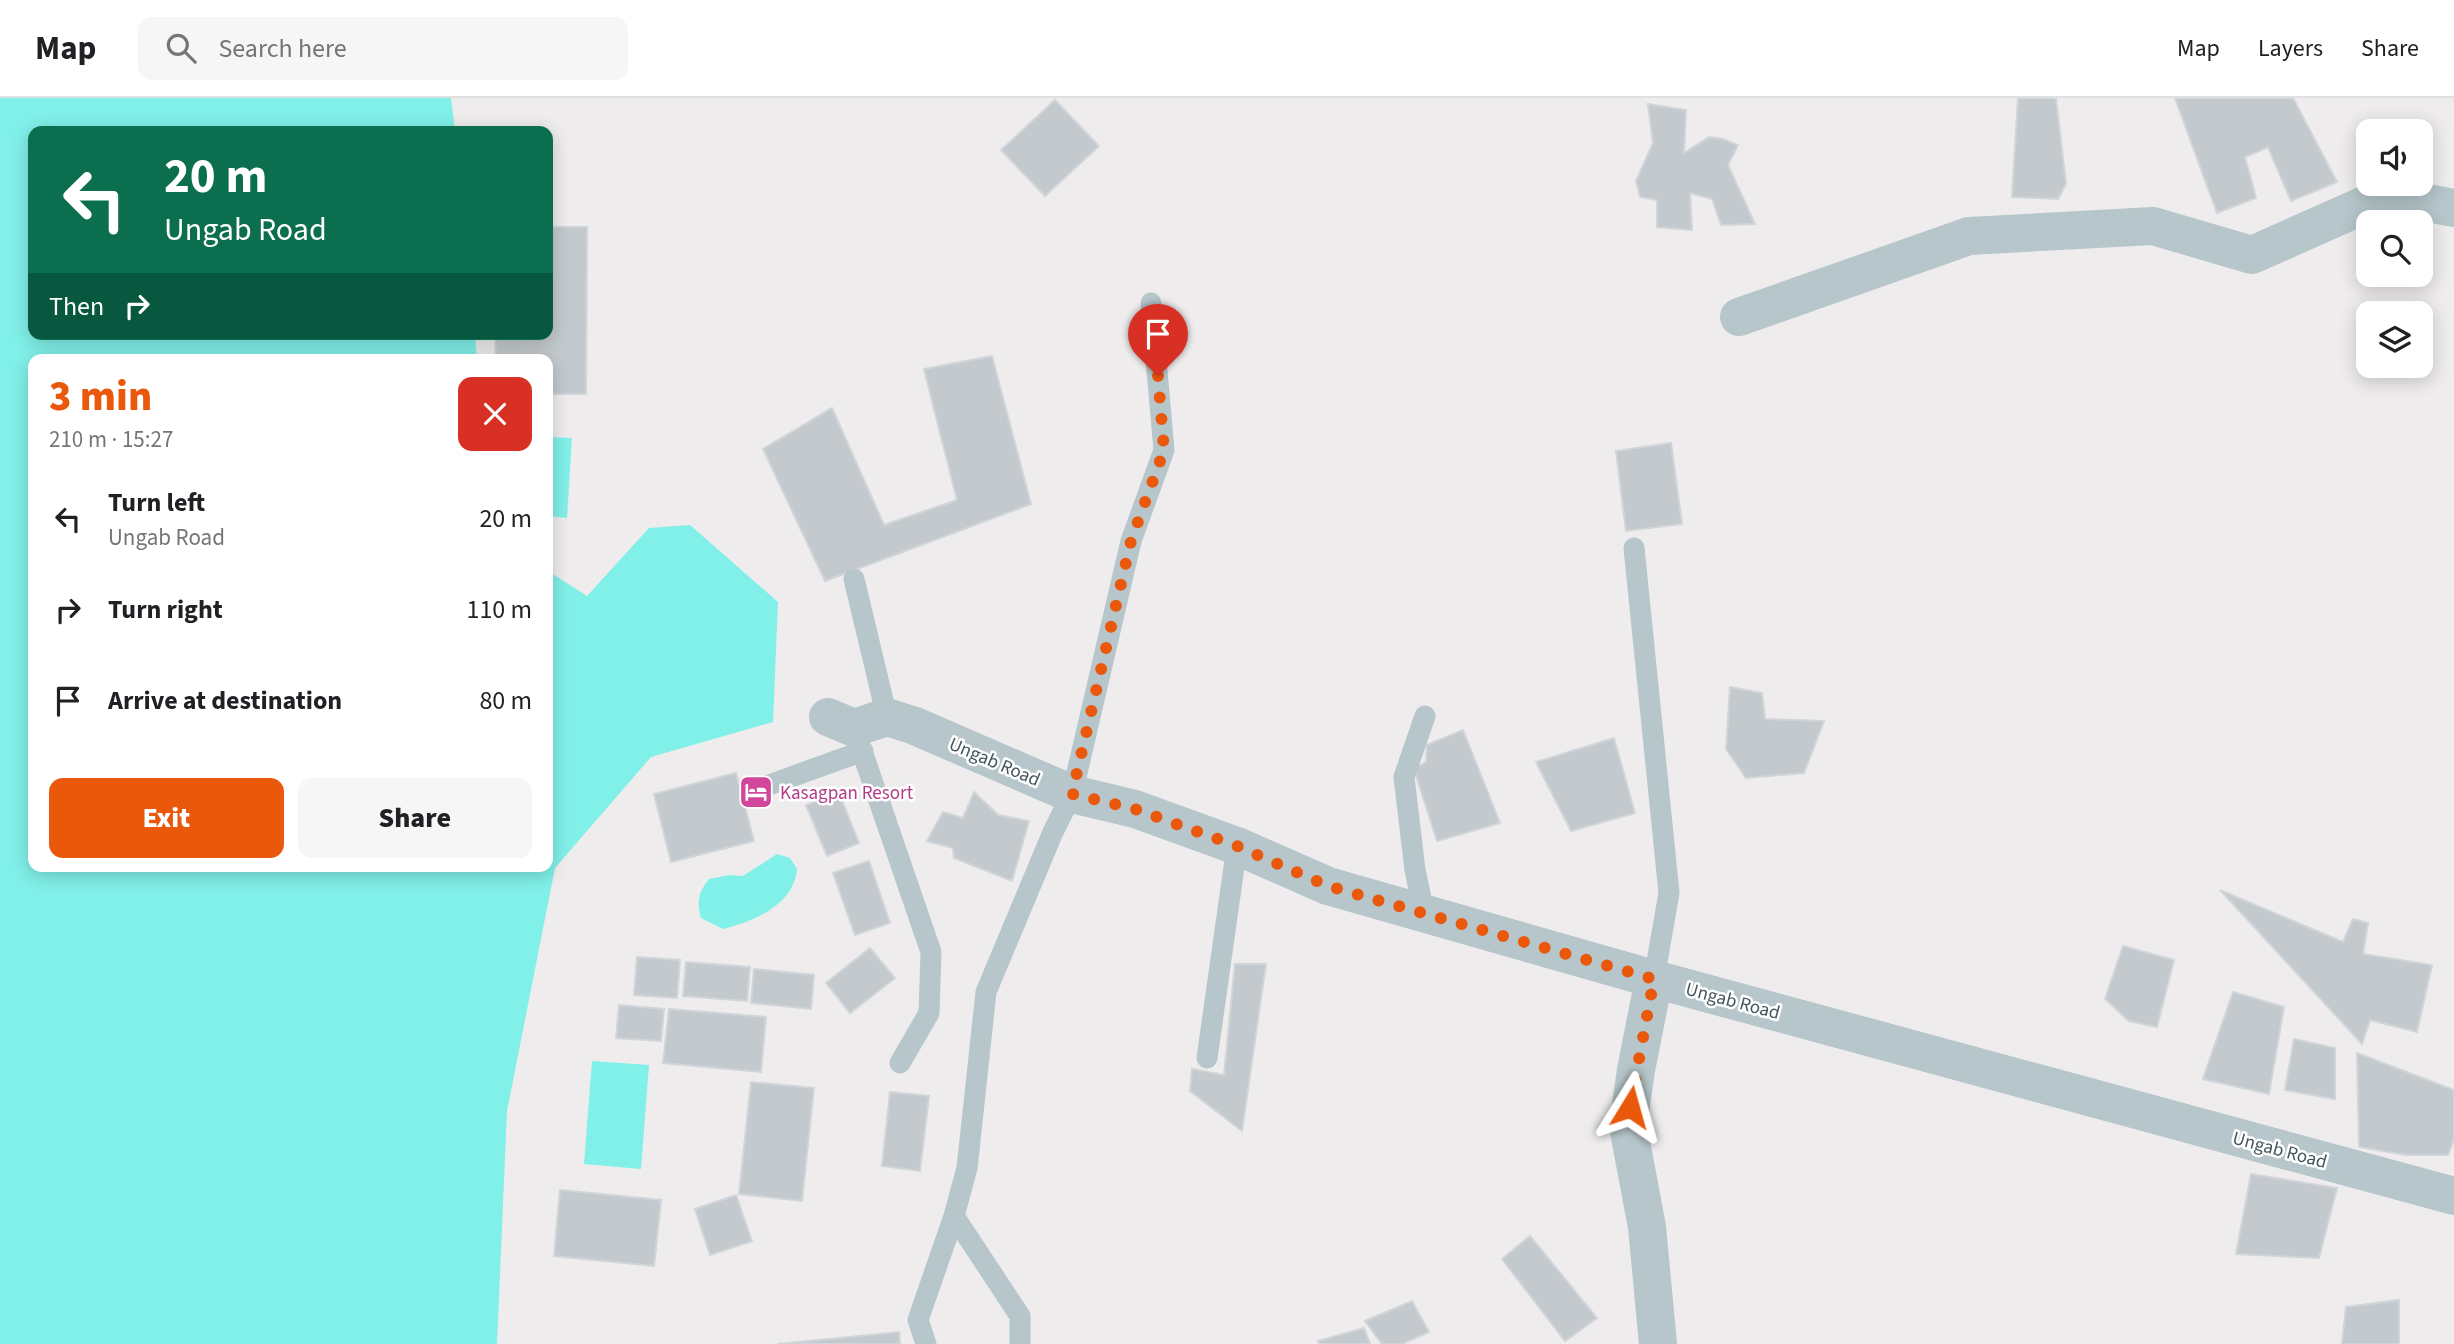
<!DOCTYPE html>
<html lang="en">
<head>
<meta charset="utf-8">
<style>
  :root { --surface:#fff; --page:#f6f6f6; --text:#202124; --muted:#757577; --line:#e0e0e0; --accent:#ea580c }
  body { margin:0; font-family:"Source Sans 3",sans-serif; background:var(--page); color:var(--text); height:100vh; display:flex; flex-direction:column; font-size:26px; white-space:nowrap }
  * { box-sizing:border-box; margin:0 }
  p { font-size:23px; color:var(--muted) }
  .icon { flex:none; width:38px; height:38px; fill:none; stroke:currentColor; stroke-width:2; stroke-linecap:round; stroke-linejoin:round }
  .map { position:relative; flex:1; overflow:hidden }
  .details { position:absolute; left:28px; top:256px; width:525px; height:518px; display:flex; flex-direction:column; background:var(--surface); border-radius:14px; box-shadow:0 4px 18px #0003 }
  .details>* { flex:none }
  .top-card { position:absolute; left:28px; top:28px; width:525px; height:214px; border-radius:14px; box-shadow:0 4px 18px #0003; background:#0b6e4f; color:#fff; overflow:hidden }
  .buttons { position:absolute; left:2356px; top:21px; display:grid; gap:14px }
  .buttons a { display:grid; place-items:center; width:77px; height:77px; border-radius:14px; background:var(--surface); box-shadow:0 4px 18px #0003; font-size:35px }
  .pin { position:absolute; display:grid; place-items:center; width:60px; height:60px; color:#fff; margin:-72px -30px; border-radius:50% 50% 50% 0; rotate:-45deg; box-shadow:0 0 7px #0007 }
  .pin .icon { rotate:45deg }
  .me { position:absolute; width:77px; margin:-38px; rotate:8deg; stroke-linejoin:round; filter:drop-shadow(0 0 5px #0008) }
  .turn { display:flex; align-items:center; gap:24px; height:147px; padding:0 21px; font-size:32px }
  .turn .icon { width:91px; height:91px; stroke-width:2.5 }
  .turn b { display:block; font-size:49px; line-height:60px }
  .then { display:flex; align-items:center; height:66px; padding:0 21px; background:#0003; gap:14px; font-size:26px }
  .round { display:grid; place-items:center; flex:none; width:74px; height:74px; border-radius:14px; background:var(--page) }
  .overview { display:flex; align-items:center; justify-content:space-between; height:119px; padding:0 21px }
  h1 { font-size:42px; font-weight:800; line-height:52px; color:var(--accent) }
  .button { display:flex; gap:14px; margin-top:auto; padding:14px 21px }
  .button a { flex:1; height:80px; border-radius:14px; background:var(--accent); color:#fff; font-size:28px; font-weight:800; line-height:80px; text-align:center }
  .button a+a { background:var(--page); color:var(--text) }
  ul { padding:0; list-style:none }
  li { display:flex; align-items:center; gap:21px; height:91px; padding:0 21px }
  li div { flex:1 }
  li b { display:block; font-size:26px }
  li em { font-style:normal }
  header { display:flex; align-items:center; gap:42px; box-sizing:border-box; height:98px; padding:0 35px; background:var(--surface); border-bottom:2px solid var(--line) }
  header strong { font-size:33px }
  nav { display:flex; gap:38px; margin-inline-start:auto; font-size:24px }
  .search { width:490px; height:63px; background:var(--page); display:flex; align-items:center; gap:18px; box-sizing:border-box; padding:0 24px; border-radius:14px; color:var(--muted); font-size:26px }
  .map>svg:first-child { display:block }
  .water { fill:#81f0e9 }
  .building { fill:#c3c9cd; stroke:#d0d5d9; stroke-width:2 }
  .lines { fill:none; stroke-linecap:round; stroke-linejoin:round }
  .lane { stroke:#b6c6cb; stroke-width:21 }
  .street { stroke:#b6c6cb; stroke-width:38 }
  .route { stroke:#ea580c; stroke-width:12; stroke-dasharray:0 21.6 }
  .labels { text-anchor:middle; stroke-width:5; stroke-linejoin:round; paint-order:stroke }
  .street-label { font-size:19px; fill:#44565b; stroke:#fff }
  .hotel-label { font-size:19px; fill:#b23c85; stroke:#fff; text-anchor:start }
</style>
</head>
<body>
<header>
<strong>Map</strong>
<div class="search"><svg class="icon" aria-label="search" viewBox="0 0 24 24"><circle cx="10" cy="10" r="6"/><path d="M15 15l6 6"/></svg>Search here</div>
<nav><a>Map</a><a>Layers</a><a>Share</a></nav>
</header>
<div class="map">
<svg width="2454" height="1246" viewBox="0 0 2454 1246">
  <rect width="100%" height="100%" fill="#efeced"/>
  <!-- water -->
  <path class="water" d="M 0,0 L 451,0 L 455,33 L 33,33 L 33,236 L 475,236 L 477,261 L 33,261 L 33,768 L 548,768 L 548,473 L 587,498 L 649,430 L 690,427 L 778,504 L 773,624 L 651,659 L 555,770 L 507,1013 L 497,1246 L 0,1246 Z
    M 548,339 L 572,340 L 567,420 L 548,418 Z
    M 777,756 L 790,760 L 797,771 C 794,807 754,823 723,831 L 701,820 C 696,803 699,794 709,781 L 730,777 L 743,778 Z
    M 592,963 L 649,967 L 641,1071 L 584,1066 Z"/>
  <!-- building -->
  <path class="building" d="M 2018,0 L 2056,0 L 2066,86 L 2058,101 L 2012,99 Z
    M 2175,0 L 2293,0 L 2337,84 L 2291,103 L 2268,49 L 2245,59 L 2256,100 L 2217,115 Z
    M 1055,2 L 1099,48 L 1045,98 L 1001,52 Z
    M 1648,6 L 1686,12 L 1684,55 L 1709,39 L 1723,41 L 1738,47 L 1728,67 L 1755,126 L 1721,127 L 1712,101 L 1690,95 L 1692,132 L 1657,129 L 1657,102 L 1640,99 L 1636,83 L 1653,45 Z
    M 548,129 L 587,129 L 586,296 L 548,296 L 548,261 L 495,261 L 496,236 L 548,236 Z
    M 992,258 L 1031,406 L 825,483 L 763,351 L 832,310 L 884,427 L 957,402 L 924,271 Z
    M 1671,345 L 1682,426 L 1626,433 L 1616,353 Z
    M 1730,589 L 1762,595 L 1765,621 L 1824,623 L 1804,675 L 1746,680 L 1726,651 Z
    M 1463,632 L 1500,725 L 1437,743 L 1414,671 L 1426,664 L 1427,647 Z
    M 1614,640 L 1635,715 L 1571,733 L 1536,664 Z
    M 736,675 L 754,743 L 671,764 L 654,696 Z
    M 974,694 L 998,717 L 1029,723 L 1012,783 L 954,760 L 953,750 L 927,743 L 943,714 L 963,720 Z
    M 839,695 L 859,745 L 827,758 L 806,707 Z
    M 869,763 L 890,825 L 855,837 L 833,775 Z
    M 2220,792 L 2343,844 L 2353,821 L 2368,825 L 2363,856 L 2432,867 L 2417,934 L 2370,922 L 2362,946 Z
    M 2123,848 L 2174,862 L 2157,929 L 2129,923 L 2105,901 Z
    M 870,850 L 895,880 L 850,915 L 826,885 Z
    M 637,859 L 680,862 L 677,900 L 634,897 Z
    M 686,864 L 750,869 L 747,903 L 683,898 Z
    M 1235,866 L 1266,866 L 1242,1033 L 1190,993 L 1192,971 L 1224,977 Z
    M 754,871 L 814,877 L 811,911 L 751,905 Z
    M 2233,894 L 2284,909 L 2269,996 L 2203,981 Z
    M 619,907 L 664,911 L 661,943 L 616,940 Z
    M 669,911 L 766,919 L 761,974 L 663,965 Z
    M 2294,941 L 2335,950 L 2335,1001 L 2285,992 Z
    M 2357,955 L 2454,992 L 2454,1041 L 2448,1057 L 2406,1057 L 2359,1049 Z
    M 751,984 L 814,990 L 802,1103 L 739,1096 Z
    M 890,994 L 929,998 L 920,1073 L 882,1068 Z
    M 2251,1076 L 2337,1090 L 2319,1160 L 2236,1156 Z
    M 560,1092 L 661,1102 L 654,1168 L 554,1158 Z
    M 736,1097 L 752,1143 L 710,1157 L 695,1111 Z
    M 1530,1138 L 1597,1220 L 1565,1243 L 1502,1161 Z
    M 2399,1202 L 2399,1246 L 2342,1246 L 2346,1209 Z
    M 1412,1203 L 1429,1234 L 1402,1246 L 1382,1246 L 1365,1223 Z
    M 1364,1230 L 1370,1246 L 1320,1246 L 1318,1243 Z
    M 899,1234 L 900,1246 L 778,1246 Z"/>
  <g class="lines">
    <!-- lane -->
    <path class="lane" d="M 1634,450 L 1669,795 L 1654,881
      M 854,481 L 887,619
      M 854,630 L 931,854 L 929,915 L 900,965
      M 769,687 L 863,653
      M 1424,815 L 1415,772 L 1404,679 L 1425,618
      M 1207,960 L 1237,748
      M 954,1118 L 1020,1218 L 1020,1246
      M 926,1246 L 918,1222 L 954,1118 L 967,1070 L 986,894 L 1053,734 L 1072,696 L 1131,443 L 1164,352 L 1151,205"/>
    <!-- street -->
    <path class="street" d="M 1739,219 L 1969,138 L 2153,128 L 2252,157 L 2387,97 L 2454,110
      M 828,619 L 854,630 L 887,619 L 915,628 L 1072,696 L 1135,711 L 1237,748 L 1328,788 L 1654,881 L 2454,1098
      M 1654,881 L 1636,972 L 1628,1028 L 1647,1129 L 1658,1246"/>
  </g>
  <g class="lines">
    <!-- route -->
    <path class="route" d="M 1158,278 L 1164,352 L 1131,443 L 1072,696 L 1135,711 L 1237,748 L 1328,788 L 1654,881 L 1630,1009"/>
  </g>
  <!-- icons -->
  <defs>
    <g id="hotel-square" transform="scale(1.75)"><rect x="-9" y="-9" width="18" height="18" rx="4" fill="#d1479c" stroke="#fff"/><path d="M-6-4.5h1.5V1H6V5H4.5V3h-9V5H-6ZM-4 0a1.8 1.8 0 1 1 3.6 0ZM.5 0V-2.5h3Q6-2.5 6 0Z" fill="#fff"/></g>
  </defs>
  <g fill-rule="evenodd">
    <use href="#hotel-square" x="756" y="694"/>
  </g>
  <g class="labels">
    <!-- street labels -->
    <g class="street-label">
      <text transform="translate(995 663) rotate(23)" y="7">Ungab Road</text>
      <text transform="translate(1733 902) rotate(15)" y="7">Ungab Road</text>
      <text transform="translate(2280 1051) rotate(15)" y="7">Ungab Road</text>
    </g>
    <!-- hotel labels -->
    <g class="hotel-label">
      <text x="780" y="701">Kasagpan Resort</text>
    </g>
  </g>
</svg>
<div class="buttons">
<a><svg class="icon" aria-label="sound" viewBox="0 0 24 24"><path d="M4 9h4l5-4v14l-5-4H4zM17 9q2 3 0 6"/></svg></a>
<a><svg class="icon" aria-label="search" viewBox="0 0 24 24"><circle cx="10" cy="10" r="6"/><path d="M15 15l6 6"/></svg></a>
<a><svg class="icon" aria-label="layers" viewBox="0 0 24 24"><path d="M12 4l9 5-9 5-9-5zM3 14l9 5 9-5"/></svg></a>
</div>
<div class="pin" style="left:1158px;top:278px;background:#d93025"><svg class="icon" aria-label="arrive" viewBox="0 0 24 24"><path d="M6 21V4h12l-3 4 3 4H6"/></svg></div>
<svg class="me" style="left:1630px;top:1009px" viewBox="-20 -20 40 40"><path d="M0-17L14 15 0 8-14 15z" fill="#ea580c" stroke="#fff" stroke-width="4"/></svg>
<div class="top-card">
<div class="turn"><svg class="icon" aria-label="left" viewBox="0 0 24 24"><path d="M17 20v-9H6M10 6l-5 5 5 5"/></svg><div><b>20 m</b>Ungab Road</div></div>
<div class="then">Then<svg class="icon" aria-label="right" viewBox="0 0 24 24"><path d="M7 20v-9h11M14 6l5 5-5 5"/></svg></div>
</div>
<section class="details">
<div class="overview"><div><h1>3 min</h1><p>210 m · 15:27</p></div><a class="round" style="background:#d93025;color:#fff"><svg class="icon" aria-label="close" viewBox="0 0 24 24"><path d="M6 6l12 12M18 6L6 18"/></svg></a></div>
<ul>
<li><svg class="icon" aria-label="left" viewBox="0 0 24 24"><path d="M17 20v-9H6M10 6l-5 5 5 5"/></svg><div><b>Turn left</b><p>Ungab Road</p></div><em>20 m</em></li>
<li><svg class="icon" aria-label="right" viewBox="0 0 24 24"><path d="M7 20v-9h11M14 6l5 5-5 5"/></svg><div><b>Turn right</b></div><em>110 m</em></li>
<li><svg class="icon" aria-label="arrive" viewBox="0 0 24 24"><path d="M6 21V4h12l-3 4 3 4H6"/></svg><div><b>Arrive at destination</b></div><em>80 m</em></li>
</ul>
<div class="button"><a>Exit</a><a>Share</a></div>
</section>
</div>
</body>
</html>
